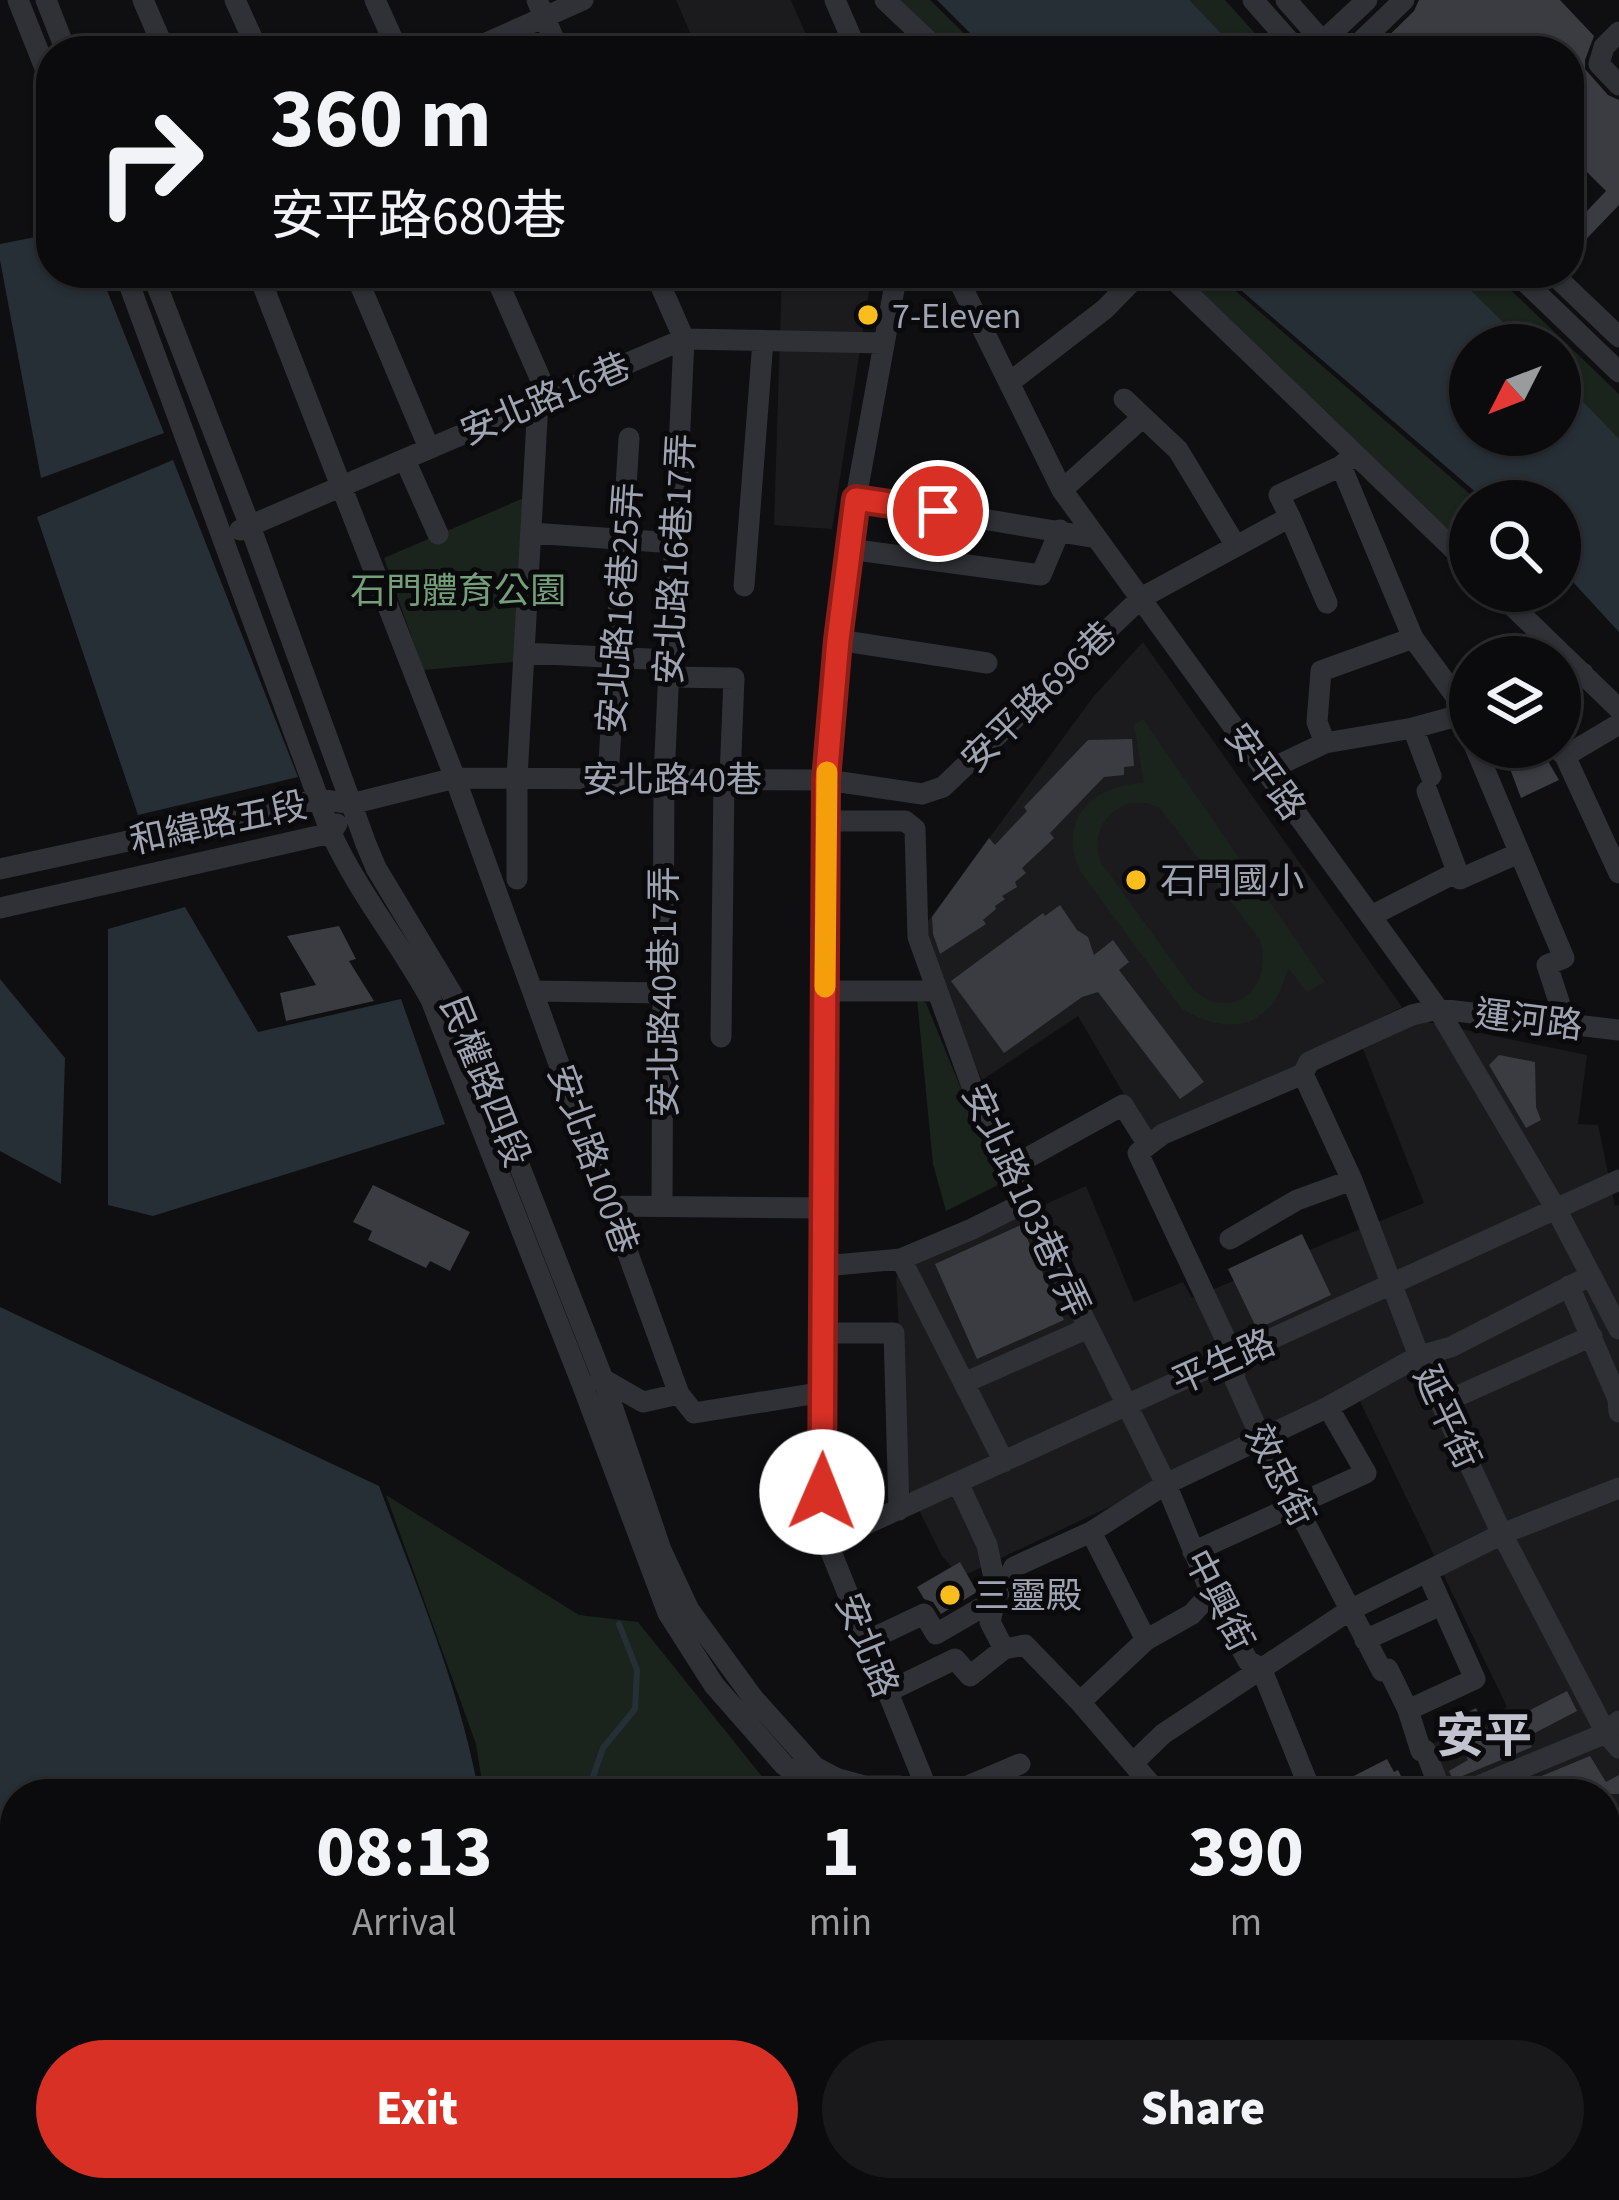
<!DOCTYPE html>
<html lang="en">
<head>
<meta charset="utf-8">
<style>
  :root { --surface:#0b0b0d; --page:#19191b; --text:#f1f3f6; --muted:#9a9b9d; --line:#2b2b2e; --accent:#d93025 }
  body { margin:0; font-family:"Source Sans 3","Noto Sans TC",sans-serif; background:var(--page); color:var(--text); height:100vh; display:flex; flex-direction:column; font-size:45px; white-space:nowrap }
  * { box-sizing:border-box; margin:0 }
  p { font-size:39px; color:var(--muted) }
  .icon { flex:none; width:66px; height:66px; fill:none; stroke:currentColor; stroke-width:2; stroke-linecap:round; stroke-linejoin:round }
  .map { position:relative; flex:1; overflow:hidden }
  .side { position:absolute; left:0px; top:1779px; width:1620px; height:423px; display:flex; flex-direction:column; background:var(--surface); border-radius:48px 48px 0 0; box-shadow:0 3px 9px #0004,0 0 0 3px var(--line) }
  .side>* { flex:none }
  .hud { position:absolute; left:36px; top:36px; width:1548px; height:252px; border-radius:48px; box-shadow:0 3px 9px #0004,0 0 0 3px var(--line); background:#0b0b0d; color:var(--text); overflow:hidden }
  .needle { width:78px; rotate:228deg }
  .controls { position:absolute; left:1449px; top:324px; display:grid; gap:24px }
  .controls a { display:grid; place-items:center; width:132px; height:132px; border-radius:50%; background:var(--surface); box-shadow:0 3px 9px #0004,0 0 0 3px var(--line); font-size:60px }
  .pin { position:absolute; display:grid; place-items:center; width:102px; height:102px; color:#fff; margin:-51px; border:6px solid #fff; border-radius:50%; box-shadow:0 3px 12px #0007 }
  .me { position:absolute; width:132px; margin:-66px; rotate:1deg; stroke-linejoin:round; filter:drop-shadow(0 0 9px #0008) }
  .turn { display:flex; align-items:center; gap:42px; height:252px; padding:0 36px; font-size:54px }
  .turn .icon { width:156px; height:156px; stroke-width:2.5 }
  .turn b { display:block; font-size:84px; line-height:102px }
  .eta { display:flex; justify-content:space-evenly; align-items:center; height:204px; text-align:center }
  .eta b { font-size:72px; font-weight:800; line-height:84px }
  .button { display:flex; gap:24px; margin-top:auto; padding:24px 36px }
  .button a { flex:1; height:138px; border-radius:72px; background:var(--accent); color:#fff; font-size:48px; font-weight:800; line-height:138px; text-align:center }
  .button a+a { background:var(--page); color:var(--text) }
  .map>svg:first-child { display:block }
  .built { fill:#1b1b1e }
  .green { fill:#1b231d; fill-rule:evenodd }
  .water { fill:#272f36 }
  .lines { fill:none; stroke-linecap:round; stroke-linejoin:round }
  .stream { stroke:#272f36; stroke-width:6 }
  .building { fill:#3b3c41 }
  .minor { stroke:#303136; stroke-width:21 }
  .route-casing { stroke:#8d1f18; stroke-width:30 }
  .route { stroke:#d93025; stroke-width:21 }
  .slow { stroke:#f59e0b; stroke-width:21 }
  .poi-dot { fill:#fabd1e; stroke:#0a0a0c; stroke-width:4.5 }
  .labels { text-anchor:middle; stroke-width:10; stroke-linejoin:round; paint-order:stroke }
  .poi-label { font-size:36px; fill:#9fa4b2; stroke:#0a0a0c; text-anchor:start }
  .street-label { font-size:36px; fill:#9fa4b2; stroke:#0a0a0c }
  .park-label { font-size:36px; fill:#759f7a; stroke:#0a0a0c }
  .district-label { font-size:48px; font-weight:bold; fill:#c1c3ce; stroke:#0a0a0c }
</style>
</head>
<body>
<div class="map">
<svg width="1619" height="2200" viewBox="0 0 1619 2200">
  <rect width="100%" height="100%" fill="#0f0f11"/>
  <!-- built -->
  <path class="built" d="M 676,0 L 791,0 L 813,51 L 698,51 Z
    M 782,273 L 872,273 L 832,529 L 774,525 Z
    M 1143,642 L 1402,1007 L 1305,1055 L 1296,1066 L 1146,1132 L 1078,1016 L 982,1080 L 927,952 L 923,928 L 1094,696 Z
    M 1422,1021 L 1587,1055 L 1578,1124 L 1598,1125 L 1615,1206 L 1619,1205 L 1619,2009 L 1605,2000 L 1605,1794 L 1446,1794 L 1420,1750 L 1507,1707 L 1355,1391 L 961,1577 L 942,1556 L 908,1488 L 896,1278 L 910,1265 L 1086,1186 L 1134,1302 L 1183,1282 L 1192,1298 L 1424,1203 L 1363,1049 Z"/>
  <!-- green -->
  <path class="green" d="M 899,0 L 930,0 L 982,51 L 951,51 Z
    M 1182,0 L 1225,0 L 1271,51 L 1229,51 Z
    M 1180,273 L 1215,273 L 1478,501 L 1470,501 L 1470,554 Z
    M 1450,273 L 1493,273 L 1619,394 L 1619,441 L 1560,383 L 1560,345 L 1522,345 Z
    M 524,498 L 514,662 L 423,670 L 384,558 Z
    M 1143,719 L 1325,982 L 1307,992 L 1288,968 C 1274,1027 1230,1039 1181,1008 L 1082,874 C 1055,822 1091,785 1144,783 L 1134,725 ZM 1129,803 L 1147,803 L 1160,808 L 1260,940 C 1270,973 1252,1012 1211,1001 C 1205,999 1200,994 1194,991 L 1100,861 C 1093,834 1102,814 1129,803 Z
    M 917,999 L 926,1003 L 1000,1184 L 946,1211 L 933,1164 Z
    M 386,1495 L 579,1615 L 638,1622 L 776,1794 L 484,1794 L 476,1744 Z
    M 703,2187 L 1026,2187 L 1030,2200 L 717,2200 Z"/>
  <!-- water -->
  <path class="water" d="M 937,0 L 1189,0 L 1238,51 L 988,51 Z
    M 51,234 L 51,273 L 100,273 L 164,433 L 41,478 L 0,260 L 0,244 Z
    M 1221,273 L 1453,273 L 1526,345 L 1470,345 L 1470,435 L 1560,435 L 1560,378 L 1619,439 L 1619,632 L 1560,568 L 1560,501 L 1486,501 Z
    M 173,460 L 298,777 L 138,815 L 37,517 Z
    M 185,907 L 258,1032 L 401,999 L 445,1124 L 153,1216 L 108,1205 L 108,929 Z
    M 0,979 L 65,1058 L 61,1184 L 0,1151 Z
    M 0,1307 L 379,1486 C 417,1587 460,1688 479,1794 L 15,1794 L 15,2187 L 697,2187 L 712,2200 L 0,2200 Z"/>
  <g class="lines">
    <!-- stream -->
    <path class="stream" d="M 587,1794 L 603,1748 L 635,1709 L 637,1670 L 619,1624"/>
  </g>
  <!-- building -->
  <path class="building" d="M 1419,0 L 1560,0 L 1594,36 L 1585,60 L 1585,69 L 1608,95 L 1619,100 L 1619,205 L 1569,257 L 1569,230 L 1606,191 L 1584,169 L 1569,184 L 1569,51 L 1373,51 L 1414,11 Z
    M 1132,739 L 1134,766 L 1124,767 L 1124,775 L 1104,777 L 1050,833 L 1054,838 L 1022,868 L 1026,873 L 1015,882 L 1017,887 L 1002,896 L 1005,899 L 995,906 L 996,909 L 983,920 L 986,924 L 940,954 L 933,934 L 932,917 L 989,838 L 995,845 L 1027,811 L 1024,807 L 1088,740 Z
    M 1542,751 L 1559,780 L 1521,798 L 1509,766 Z
    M 1060,905 L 1077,930 L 1088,937 L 1094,955 L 1113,940 L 1129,962 L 1119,970 L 1204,1082 L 1180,1099 L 1098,992 L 1082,997 L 1004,1053 L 951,981 L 1043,913 L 1045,916 Z
    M 339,926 L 356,959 L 349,961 L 374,1001 L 286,1021 L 280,993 L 316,985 L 287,936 Z
    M 1499,1055 L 1535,1062 L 1536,1107 L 1541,1120 L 1526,1128 L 1489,1065 Z
    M 373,1185 L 470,1232 L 450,1271 L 430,1261 L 426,1268 L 368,1240 L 372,1231 L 353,1222 Z
    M 1021,1225 L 1064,1320 L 977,1359 L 935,1264 Z
    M 1302,1234 L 1331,1295 L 1257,1329 L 1228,1269 Z
    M 960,1562 L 977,1592 L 941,1614 L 933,1602 L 924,1599 L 917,1587 Z
    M 1567,1691 L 1577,1711 L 1527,1737 L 1532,1747 L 1453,1780 L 1449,1771 L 1468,1760 L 1450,1721 L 1476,1708 L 1488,1732 Z
    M 1590,1756 L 1606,1782 L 1619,1775 L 1619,1794 L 1498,1794 Z
    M 1387,1759 L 1394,1772 L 1398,1770 L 1407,1788 L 1394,1794 L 1345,1794 L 1340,1783 Z"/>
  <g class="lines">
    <!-- minor -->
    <path class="minor" d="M 18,0 L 51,83
      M 46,0 L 66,51
      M 143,0 L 165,51
      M 235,0 L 258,51
      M 375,0 L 398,51
      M 537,0 L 559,51
      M 835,0 L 857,51
      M 885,0 L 939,51
      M 1253,0 L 1298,51
      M 1286,0 L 1331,51
      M 1619,32 L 1604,47 L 1599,64 L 1619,85
      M 468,51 L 583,0
      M 1320,51 L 1323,41 L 1367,0
      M 1351,51 L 1404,0
      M 125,273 L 331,833 C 358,892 400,943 431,1000 L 582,1384 L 668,1613 L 714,1685 L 784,1765 L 822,1794
      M 152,273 L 250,526 L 366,844 L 376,868 L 452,994 L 603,1379 L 661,1550 L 689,1610 L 753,1698 L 815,1767 L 838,1779 L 864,1786 L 899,1786 L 917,1794
      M 258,273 L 455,778 L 679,1394 L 694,1413 L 824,1392
      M 355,273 L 429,448
      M 494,273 L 548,396
      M 655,273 L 684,339 L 664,778 L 662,1205
      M 897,273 L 856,498 L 838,640 L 827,780 L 822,1492 L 827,1542 L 929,1794
      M 955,273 L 1062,490 L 1438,1009 L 1556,1209 L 1619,1329
      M 1167,273 L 1470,565
      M 1516,273 L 1619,372
      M 1552,273 L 1619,337
      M 1009,383 L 1105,309 L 1140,273
      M 1124,399 L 1178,450 L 1236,546
      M 405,460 L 438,534
      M 1341,466 L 1413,638 L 1468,713 L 1470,734
      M 1062,490 L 1143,417
      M 856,498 L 1097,538
      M 1290,517 L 1327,603
      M 240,530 L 684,339 L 884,343
      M 531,533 L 675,543
      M 849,549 L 1041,575 L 1060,530
      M 744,586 L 763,341
      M 1497,591 L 1619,709
      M 838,640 L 987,663
      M 524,653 L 669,660
      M 668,677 L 734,678 L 730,778
      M 1560,692 L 1583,673
      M 1413,728 L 1431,776
      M 1325,743 L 1317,722 L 1321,671 L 1413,638
      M 1475,747 L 1564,958 L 1547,965 L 1566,1023
      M 1556,747 L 1565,756 L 1619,724
      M 1565,756 L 1619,873
      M 1266,771 L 1325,743 L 1413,728 L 1468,713 L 1470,715
      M 608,778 L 629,438
      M 1427,791 L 1460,879 L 1519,853
      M 826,821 L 905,821 L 915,829 L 918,937 L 979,1106 L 1166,1484 L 1211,1593 L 1248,1661 L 1261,1668 L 1312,1794
      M 0,869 L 320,799 L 351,804 L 455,778 L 827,780 L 922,794 L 943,787 L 1141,598 L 1290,517 L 1279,495 L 1341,466 L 1355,454
      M 517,879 L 517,778 L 538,402
      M 0,908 L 331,833 L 337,824
      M 1371,916 L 1457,872
      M 534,991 L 663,993
      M 825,991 L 937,991
      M 721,1037 L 724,778
      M 1303,1074 L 1352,1180 L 1419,1356 L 1502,1534 L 1606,1733 L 1619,1748
      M 1009,1168 L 1123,1105 L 1148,1145
      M 611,1206 L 824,1208
      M 1230,1239 L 1297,1200 L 1352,1180
      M 901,1259 L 972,1229 L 1026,1202
      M 824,1266 L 901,1259 L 1004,1462
      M 1569,1286 L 1618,1399 L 1619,1412
      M 823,1333 L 894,1333 L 899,1510
      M 600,1380 L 603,1379 L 643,1402 L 679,1394
      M 964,1383 L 1088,1328
      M 1442,1403 L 1592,1336
      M 958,1483 L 987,1545 L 997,1592 L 990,1622 L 1004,1649 L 1025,1645 L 1080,1702 L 1159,1794
      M 1091,1532 L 1146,1640
      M 827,1542 L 1619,1180
      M 1193,1552 L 1366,1473 L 1328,1407
      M 1365,1640 L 1441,1605
      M 867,1641 L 924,1614 L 936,1634 L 986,1605 L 1004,1587 L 1014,1567 L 1091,1532 L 1166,1484 L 1328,1407 L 1419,1356 L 1451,1347 L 1590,1276
      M 887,1692 L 955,1659 L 970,1676 L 1004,1649
      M 1080,1702 L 1146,1640 L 1192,1614 L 1211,1593
      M 1408,1710 L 1475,1679 L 1427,1572
      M 1134,1762 L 1163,1734 L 1350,1610 L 1502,1534 L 1619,1488
      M 949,1794 L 1020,1764
      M 1442,1794 L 1425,1750 L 1421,1751 L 1408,1710 L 1388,1669 L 1382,1671 L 1262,1440 L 1235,1380 L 1234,1357 L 1138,1153 L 1163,1134 L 1303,1074 L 1309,1062 L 1412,1015 L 1438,1009 L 1619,1030
      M 1459,1794 L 1606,1733 L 1619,1721
      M 1605,1911 L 1619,1916
      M 1605,2010 L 1619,2019
      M 1605,2132 L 1619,2109
      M 1137,2187 L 1145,2200
      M 1346,2187 L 1355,2200
      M 1434,2187 L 1437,2200
      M 1184,2200 L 1199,2187
      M 1564,2200 L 1572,2187"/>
  </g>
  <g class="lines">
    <!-- route casing -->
    <g class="route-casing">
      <path id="route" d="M 822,1492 L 826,780 L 838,640 L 856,499 L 938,511"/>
    </g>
    <!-- route -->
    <use href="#route" class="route"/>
    <!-- slow -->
    <path class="slow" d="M 825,987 L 827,772"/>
  </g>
  <!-- markers -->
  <g class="poi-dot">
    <circle cx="868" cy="315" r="12"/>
    <circle cx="1136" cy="880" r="12"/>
    <circle cx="950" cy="1595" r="12"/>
  </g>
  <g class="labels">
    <!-- poi labels -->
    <g class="poi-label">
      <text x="892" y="328">7-Eleven</text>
      <text x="1160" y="893">石門國小</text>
      <text x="974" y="1608">三靈殿</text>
    </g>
    <!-- street labels -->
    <g class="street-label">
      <text transform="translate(545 398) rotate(-23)" y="13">安北路16巷</text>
      <text transform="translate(674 559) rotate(-87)" y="13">安北路16巷17弄</text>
      <text transform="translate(619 608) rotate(-86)" y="13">安北路16巷25弄</text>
      <text transform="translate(1038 696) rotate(-44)" y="13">安平路696巷</text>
      <text transform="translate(1266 771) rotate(54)" y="13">安平路</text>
      <text x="672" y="792">安北路40巷</text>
      <text transform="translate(218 822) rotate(-12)" y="13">和緯路五段</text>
      <text transform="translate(663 992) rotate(-90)" y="13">安北路40巷17弄</text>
      <text transform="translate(1529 1019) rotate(7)" y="13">運河路</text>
      <text transform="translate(486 1081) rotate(68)" y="13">民權路四段</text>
      <text transform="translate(594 1159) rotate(70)" y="13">安北路100巷</text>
      <text transform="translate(1027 1200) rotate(65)" y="13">安北路103巷7弄</text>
      <text transform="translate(1223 1361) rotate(-24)" y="13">平生路</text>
      <text transform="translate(1448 1417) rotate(65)" y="13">延平街</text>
      <text transform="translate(1281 1475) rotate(63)" y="13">效忠街</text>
      <text transform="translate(1220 1600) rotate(63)" y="13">中興街</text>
      <text transform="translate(868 1645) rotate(68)" y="13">安北路</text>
    </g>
    <!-- park labels -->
    <g class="park-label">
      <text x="458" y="603">石門體育公園</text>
    </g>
    <!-- district labels -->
    <g class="district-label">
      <text x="1484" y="1752">安平</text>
    </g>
  </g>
</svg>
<div class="controls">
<a><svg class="needle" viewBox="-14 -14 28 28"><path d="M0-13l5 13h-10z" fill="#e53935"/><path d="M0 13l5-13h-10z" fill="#9a9b9d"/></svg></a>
<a><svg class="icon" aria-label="search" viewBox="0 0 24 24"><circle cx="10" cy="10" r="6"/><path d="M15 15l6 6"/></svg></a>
<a><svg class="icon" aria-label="layers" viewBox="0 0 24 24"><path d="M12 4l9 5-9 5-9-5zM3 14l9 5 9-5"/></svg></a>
</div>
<div class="pin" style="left:938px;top:511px;background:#d93025"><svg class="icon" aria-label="arrive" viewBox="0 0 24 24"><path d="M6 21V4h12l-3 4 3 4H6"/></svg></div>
<svg class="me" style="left:822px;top:1492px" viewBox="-20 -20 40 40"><circle r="19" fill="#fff"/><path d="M0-13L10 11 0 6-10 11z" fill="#d93025"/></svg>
<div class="hud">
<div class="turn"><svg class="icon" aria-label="right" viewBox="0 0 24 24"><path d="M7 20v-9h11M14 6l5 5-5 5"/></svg><div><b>360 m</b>安平路680巷</div></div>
</div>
<section class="side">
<div class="eta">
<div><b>08:13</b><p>Arrival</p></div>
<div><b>1</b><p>min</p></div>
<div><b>390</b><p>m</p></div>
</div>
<div class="button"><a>Exit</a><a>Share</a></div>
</section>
</div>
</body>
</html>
